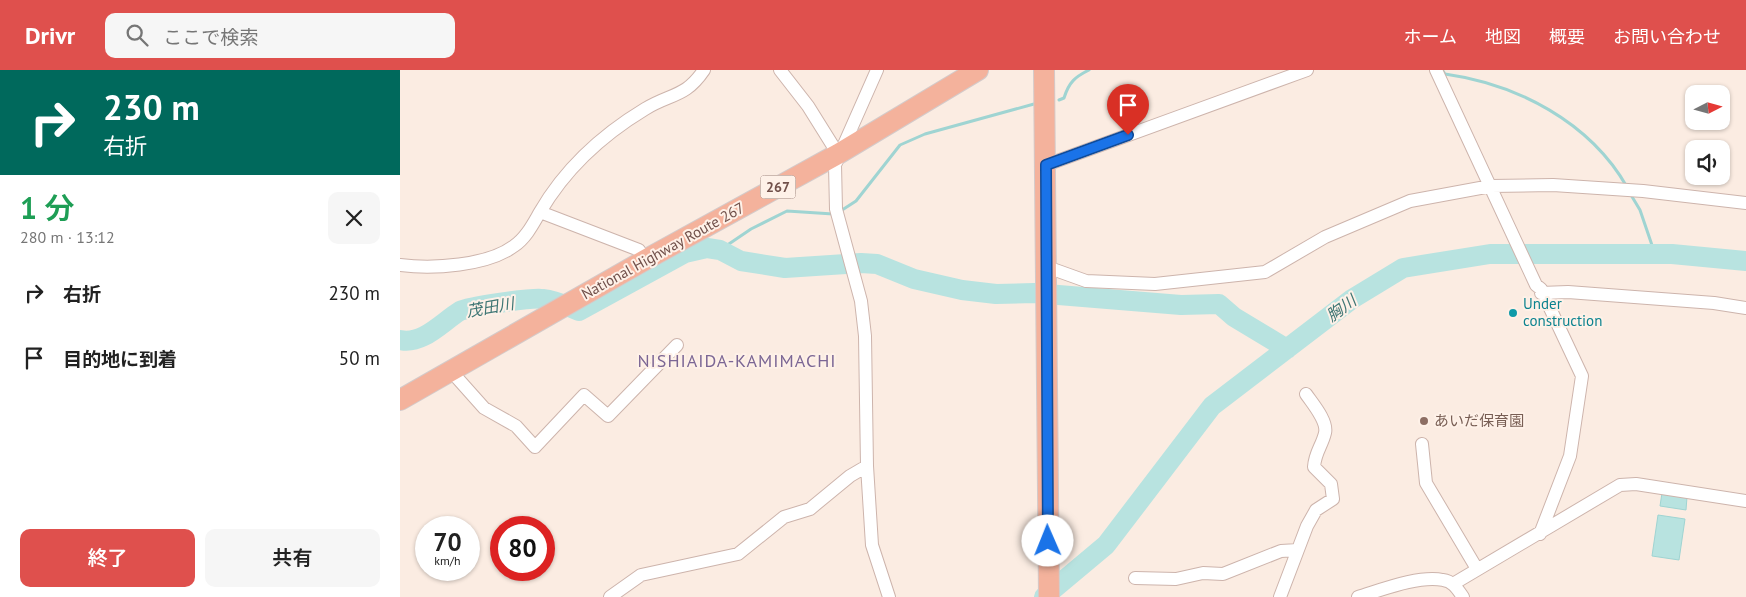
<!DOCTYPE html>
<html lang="ja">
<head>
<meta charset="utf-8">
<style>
  :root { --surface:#fff; --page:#f6f6f6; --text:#222; --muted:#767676; --accent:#df504d }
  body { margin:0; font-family:"PT Sans","Noto Sans JP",sans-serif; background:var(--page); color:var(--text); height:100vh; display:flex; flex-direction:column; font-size:19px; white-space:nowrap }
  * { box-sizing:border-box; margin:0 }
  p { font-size:16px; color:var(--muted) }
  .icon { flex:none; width:28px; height:28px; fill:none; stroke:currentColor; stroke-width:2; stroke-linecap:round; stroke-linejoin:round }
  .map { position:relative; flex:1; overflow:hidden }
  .drawer { display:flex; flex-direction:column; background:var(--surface); width:400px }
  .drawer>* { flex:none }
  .banner { background:#00695c; color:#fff; overflow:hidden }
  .needle { width:32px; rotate:84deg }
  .fabs { position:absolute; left:1285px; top:15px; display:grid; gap:10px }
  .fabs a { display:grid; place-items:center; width:45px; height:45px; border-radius:10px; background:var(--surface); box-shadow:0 1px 4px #0004; font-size:25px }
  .speed { position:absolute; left:15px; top:446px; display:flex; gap:10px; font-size:25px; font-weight:700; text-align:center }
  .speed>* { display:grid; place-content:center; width:65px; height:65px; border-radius:50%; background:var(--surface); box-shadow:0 1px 4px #0004; line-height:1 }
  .speed small { font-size:12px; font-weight:400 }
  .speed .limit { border:8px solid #d22; background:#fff; color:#111 }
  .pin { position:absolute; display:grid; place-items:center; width:42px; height:42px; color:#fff; margin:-51px -21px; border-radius:50% 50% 50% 0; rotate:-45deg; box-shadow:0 0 5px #0007 }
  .pin .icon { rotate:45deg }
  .me { position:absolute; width:55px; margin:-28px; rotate:359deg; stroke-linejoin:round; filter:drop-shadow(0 0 4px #0008) }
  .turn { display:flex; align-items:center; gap:18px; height:105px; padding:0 20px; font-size:22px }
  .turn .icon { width:65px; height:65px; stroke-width:2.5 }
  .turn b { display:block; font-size:35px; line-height:42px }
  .round { display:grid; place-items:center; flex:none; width:52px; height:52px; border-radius:10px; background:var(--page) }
  .summary { display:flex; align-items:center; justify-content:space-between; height:85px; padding:0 20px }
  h1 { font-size:30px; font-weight:600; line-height:38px; color:#1e9e55 }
  .action { display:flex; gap:10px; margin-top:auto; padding:10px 20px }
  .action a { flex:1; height:58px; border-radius:10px; background:var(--accent); color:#fff; font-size:20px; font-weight:600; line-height:58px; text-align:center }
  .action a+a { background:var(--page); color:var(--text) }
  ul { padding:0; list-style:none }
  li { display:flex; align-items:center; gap:15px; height:65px; padding:0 20px }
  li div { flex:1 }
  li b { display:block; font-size:19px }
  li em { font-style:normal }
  header { display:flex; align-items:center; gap:30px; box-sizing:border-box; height:70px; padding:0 25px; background:var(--accent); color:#fff }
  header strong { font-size:24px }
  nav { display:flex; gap:28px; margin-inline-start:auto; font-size:18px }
  .search { width:350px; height:45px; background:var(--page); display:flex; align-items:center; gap:12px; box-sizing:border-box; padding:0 18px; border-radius:10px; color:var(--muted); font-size:19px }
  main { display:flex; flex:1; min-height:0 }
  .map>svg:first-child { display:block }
  .water { fill:#b8e3e0; stroke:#9fd4d2 }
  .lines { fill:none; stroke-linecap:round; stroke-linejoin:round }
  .stream { stroke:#9fd4d2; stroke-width:3 }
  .river { stroke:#b8e3e0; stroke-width:20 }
  .minor-casing { stroke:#cdb4ac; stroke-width:14 }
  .trunk-casing { stroke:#d4cac9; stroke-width:22 }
  .minor { stroke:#fff; stroke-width:12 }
  .trunk { stroke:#f4b29c; stroke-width:20 }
  .route-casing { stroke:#114b97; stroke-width:12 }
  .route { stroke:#1a73e8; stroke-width:9 }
  .culture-dot { fill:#0f9aa8; stroke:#fef1e8; stroke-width:2 }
  .education-dot { fill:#8d6e63; stroke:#fef1e8; stroke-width:2 }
  .labels { text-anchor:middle; stroke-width:4; stroke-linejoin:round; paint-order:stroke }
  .shield { fill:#fef1e8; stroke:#9b8079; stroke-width:1 }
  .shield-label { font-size:14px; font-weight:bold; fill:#71504a }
  .street-label { font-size:15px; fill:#71504a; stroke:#fef1e8 }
  .culture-label { font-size:15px; fill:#0d838f; stroke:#fef1e8; text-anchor:start }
  .education-label { font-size:15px; fill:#785e54; stroke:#fef1e8; text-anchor:start }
  .water-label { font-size:16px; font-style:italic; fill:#3f7674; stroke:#fef1e8 }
  .quarter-label { font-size:18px; letter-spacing:1px; fill:#7b6694; stroke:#fef1e8 }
</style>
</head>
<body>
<header>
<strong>Drivr</strong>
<div class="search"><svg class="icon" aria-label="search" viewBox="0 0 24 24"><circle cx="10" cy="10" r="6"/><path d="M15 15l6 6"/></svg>ここで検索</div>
<nav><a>ホーム</a><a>地図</a><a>概要</a><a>お問い合わせ</a></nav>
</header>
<main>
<section class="drawer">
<div class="banner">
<div class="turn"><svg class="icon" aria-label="right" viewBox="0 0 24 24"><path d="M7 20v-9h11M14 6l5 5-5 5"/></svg><div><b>230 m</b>右折</div></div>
</div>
<div class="summary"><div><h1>1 分</h1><p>280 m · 13:12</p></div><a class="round"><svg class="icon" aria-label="close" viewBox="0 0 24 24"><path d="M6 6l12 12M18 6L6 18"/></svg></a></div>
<ul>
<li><svg class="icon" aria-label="right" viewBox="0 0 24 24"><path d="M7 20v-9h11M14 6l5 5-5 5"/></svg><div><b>右折</b></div><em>230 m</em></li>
<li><svg class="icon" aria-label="arrive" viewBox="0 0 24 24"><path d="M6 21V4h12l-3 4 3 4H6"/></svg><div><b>目的地に到着</b></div><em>50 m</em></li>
</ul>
<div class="action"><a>終了</a><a>共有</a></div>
</section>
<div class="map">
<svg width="1346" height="527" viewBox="0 0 1346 527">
  <rect width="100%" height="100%" fill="#fbece2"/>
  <!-- water -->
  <path class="water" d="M 1262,423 L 1287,427 L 1286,440 L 1260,436 Z
    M 1258,445 L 1285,449 L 1279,490 L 1252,486 Z"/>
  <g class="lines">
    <!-- stream -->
    <path class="stream" d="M 1043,1 L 1045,4 C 1117,14 1190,52 1227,117
      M 659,30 L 664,28 C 669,12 675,7 689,0
      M 1231,125 L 1240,140 L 1255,184
      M 439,142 L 456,131 L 500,75 L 525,64 L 634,34
      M 320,180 L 351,159 L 387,141 L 433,144"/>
    <!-- river -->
    <path class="river" d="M 0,270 C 23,275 42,252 60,241 C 68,237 133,227 143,229 C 156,230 167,236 179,241 L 285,183 L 307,178 L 320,180 L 341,191 L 385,198 L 461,193 L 477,194 L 514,209 L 562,220 L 596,224 L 634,223 L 781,235 L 819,234 L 834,247 L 887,279
      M 644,527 L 706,475 L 812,336 L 952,229 L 1003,198 L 1090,184 L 1272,184 L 1346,191"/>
    <!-- minor casing -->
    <g class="minor-casing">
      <path id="minor" d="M 380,0 L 408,36 L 438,84
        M 477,0 L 435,95 L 436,139 L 461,231 L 465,266 L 467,396 L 472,475 L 489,527
        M 1036,0 L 1136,215 L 1141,219 L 1182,306 L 1170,386 L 1140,464
        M 646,95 L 907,0
        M 140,142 C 165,99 202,65 245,39 C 271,23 285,28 304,0
        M 0,195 C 33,199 87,196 114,176 C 126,168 133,154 140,142 L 239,180 L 245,190
        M 647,197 L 686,211 L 755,214 L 865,202 L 925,167 L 1010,131 L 1091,116 L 1153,115 L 1243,121 L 1346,133
        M 1141,223 L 1168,222 L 1314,233 L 1346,238
        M 51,301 L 84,338 L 116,356 L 135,377 L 184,325 L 208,346 L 277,275
        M 1022,374 L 1026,413 L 1077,499
        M 735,508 L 776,509 L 803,503 L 823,504 L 881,481 L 898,480
        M 1053,514 L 1220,415 L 1236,414 L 1346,431
        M 210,527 L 241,505 L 338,484 L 384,447 L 410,439 L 450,406 L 467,396
        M 880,527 L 907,456 L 916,440 L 933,429 L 931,414 L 914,397 C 915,382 922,376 925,363 C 928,351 912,333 906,324
        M 958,527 C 981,520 1019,505 1043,510 C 1053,511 1058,520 1063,527"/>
    </g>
    <!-- trunk casing -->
    <g class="trunk-casing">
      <path id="trunk" d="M 644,0 L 649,527
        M 0,330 L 245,190 L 438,84 L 578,0"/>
    </g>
    <!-- minor -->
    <use href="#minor" class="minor"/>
    <!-- trunk -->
    <use href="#trunk" class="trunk"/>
  </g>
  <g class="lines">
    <!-- route casing -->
    <g class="route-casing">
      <path id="route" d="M 648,471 L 646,95 L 728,65"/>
    </g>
    <!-- route -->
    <use href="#route" class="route"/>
  </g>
  <!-- markers -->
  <circle class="culture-dot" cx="1113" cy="243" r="5"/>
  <circle class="education-dot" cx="1024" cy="351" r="5"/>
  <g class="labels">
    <!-- shield labels -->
    <rect class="shield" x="360.5" y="105.5" width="35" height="23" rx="4"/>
    <g class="shield-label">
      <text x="378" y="122">267</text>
    </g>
    <!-- street labels -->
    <g class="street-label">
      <text transform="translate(263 181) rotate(-29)" y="5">National Highway Route 267</text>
    </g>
    <!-- culture labels -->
    <g class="culture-label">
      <text x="1123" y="239">Under<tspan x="1123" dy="17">construction</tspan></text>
    </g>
    <!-- education labels -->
    <g class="education-label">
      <text x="1034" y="356">あいだ保育園</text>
    </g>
    <!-- water labels -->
    <g class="water-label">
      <text transform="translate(90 237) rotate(-10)" y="6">茂田川</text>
      <text transform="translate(941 238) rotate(-36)" y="6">胸川</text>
    </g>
    <!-- quarter labels -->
    <g class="quarter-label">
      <text x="337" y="297">NISHIAIDA-KAMIMACHI</text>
    </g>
  </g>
</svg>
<div class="fabs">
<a><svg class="needle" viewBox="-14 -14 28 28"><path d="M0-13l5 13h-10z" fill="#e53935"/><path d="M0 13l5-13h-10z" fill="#767676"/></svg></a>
<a><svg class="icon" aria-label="sound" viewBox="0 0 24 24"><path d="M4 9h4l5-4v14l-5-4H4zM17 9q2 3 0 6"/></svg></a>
</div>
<div class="speed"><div>70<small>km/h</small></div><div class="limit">80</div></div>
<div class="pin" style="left:728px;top:65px;background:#d93025"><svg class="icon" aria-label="arrive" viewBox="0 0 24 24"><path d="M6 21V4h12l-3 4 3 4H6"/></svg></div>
<svg class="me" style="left:648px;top:471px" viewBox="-20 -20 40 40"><circle r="19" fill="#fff"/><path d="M0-13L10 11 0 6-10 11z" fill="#1a73e8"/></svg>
</div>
</main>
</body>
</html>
